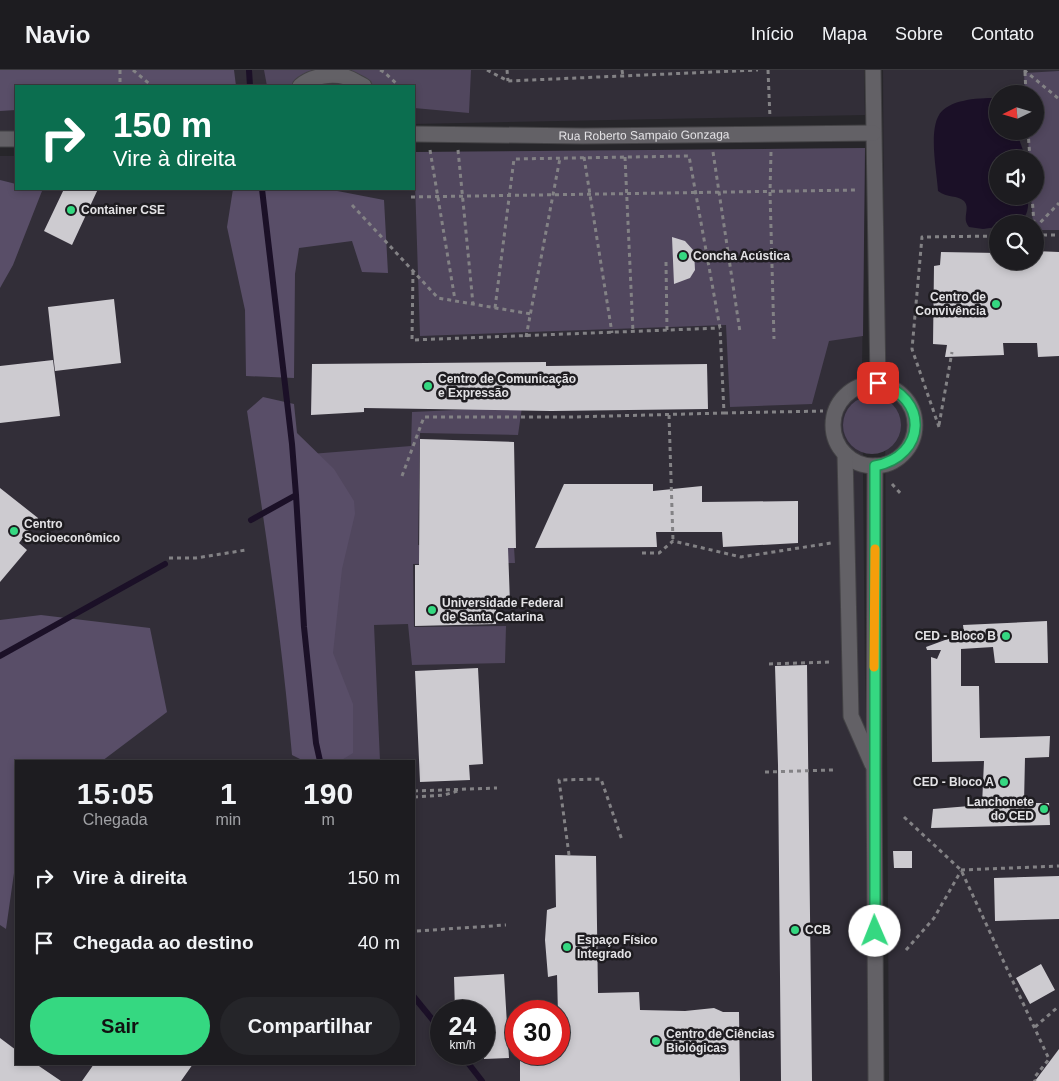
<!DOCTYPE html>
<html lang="pt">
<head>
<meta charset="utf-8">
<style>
  :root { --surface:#1d1c20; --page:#252529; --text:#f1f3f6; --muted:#a0a1a5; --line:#3b3a3e; --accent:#35d881 }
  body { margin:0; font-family:Helvetica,sans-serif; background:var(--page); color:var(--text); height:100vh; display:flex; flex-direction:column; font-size:19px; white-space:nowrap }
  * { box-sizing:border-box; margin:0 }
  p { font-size:16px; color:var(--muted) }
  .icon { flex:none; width:28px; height:28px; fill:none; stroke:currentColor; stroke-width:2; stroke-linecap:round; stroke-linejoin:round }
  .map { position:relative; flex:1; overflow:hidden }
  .sheet { position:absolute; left:15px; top:690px; width:400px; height:305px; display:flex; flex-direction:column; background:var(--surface); border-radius:0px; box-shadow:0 2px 8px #0003,0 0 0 1px var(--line) }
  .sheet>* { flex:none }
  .top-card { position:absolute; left:15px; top:15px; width:400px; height:105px; border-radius:0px; box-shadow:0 2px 8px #0003,0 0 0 1px var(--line); background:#0b6e4f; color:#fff; overflow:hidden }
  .needle { width:32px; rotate:265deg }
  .fabs { position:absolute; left:989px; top:15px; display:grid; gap:10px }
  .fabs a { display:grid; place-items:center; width:55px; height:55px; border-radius:50%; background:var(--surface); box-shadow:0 2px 8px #0003,0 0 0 1px var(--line); font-size:25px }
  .speed { position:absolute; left:430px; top:930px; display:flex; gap:10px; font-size:25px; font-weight:700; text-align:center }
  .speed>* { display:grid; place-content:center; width:65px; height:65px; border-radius:50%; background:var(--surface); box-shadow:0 2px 8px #0003,0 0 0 1px var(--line); line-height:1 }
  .speed small { font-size:12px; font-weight:400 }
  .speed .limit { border:8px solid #d22; background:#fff; color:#111 }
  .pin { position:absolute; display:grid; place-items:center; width:42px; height:42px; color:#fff; margin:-21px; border-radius:10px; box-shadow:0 2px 8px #0006 }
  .me { position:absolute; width:55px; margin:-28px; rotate:359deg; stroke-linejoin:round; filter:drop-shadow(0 0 4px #0008) }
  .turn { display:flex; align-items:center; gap:18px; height:105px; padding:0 15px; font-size:22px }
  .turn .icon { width:65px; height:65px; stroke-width:2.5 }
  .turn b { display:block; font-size:35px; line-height:42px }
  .eta { display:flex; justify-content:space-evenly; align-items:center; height:85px; text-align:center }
  .eta b { font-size:30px; font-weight:600; line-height:35px }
  .action { display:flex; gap:10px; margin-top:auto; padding:10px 15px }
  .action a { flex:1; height:58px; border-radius:30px; background:var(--accent); color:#111; font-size:20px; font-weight:600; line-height:58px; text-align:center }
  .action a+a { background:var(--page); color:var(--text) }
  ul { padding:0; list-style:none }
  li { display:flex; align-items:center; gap:15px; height:65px; padding:0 15px }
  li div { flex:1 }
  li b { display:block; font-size:19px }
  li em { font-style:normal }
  header { display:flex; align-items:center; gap:30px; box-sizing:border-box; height:70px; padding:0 25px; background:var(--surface); border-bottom:1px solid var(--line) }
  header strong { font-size:24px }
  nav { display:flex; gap:28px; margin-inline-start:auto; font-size:18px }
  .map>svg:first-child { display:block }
  .built { fill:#322e38; fill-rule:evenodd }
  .green { fill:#51475e }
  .forest { fill:#594e68 }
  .water { fill:#1b1027 }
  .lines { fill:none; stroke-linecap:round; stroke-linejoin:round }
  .stream { stroke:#1b1027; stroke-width:6 }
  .building { fill:#cdcbd0 }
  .street-casing { stroke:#434245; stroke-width:17 }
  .path { stroke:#838285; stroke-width:3; stroke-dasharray:4 4; stroke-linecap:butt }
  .street { stroke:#636166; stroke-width:15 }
  .route-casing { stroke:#228c54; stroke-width:12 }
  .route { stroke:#35d881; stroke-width:9 }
  .slow { stroke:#f59e0b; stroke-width:9 }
  .poi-dot { fill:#35d881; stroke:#1e1c20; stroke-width:2 }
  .labels { text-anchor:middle; stroke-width:5; stroke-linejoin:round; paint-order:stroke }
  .street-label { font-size:12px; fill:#e3e2e5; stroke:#1e1c20 }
  .poi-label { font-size:12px; font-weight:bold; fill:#e3e2e5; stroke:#1e1c20; text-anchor:start }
</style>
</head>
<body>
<header>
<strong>Navio</strong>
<nav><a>Início</a><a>Mapa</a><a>Sobre</a><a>Contato</a></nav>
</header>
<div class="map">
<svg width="1059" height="1011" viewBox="0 0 1059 1011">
  <rect width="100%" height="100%" fill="#27262a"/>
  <!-- built -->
  <path class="built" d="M 0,0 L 864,0 L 865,45 L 414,54 L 414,16 L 16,16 L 16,63 L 0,63 Z
    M 883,0 L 1059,0 L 1059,1011 L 889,1011 ZM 998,24 L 1035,24 L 1035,61 L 998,61 ZM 998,89 L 1035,89 L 1035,126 L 998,126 ZM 998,154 L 1035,154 L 1035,191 L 998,191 Z
    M 865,78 L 862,302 L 869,1011 L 0,1011 L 0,86 L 16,86 L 16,119 L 414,119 L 414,82 ZM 16,691 L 414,691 L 414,994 L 16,994 ZM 441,941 L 484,941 L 484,984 L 441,984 ZM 516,941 L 559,941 L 559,984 L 516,984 Z"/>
  <!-- green -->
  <path class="green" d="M 264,0 L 471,0 L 469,43 L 414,38 L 414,16 L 364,16 L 345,7 L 300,16 L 267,16 Z
    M 1059,1 L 1059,160 L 1035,160 L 1035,154 L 1033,154 L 1031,126 L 1035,126 L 1035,89 L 1029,89 L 1028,61 L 1035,61 L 1035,24 L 1025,24 L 1024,3 Z
    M 865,78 L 863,266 L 829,271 L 812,334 L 730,337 L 726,255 L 420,266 L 414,82 Z
    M843 355a29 29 0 1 1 58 0a29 29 0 1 1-58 0Z
    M 522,337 L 518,365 L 420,363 L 418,475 L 514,477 L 515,493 L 413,494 L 414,557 L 506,556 L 505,593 L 412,595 L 408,554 L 374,555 L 380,691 L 343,691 L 337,682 L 298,385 L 411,376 L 412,342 Z"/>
  <!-- forest -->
  <path class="forest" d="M 0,0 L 234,0 L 236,16 L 16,16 L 16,40 L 0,41 Z
    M 0,110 L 16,114 L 16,119 L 35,119 L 42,121 L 13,195 L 0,218 Z
    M 233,119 L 327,119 L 384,130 L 388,203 L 362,202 L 352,171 L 299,178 L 295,204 L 294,308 L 246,306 L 245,240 L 227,157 Z
    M 263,327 L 294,334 L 297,363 L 334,399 L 354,431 L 355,444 L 342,499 L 333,583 L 353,634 L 353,683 L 340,691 L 304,691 L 292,685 C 282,570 265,455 247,341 Z
    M 41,545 L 150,558 L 167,642 L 102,691 L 16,691 L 16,789 L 6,859 L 0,855 L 0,550 Z"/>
  <!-- water -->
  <path class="water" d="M 997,28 L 998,61 L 1019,61 C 1017,70 1024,79 1025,88 L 998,89 L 998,126 L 1027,126 C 1030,137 1027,151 1015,154 C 1010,155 1003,154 998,154 L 997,157 L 983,159 L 969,157 C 961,148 971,139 964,131 C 958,125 947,128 938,121 C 937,101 927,56 942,41 C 947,36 956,32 963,31 C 973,28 987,28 997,28 Z"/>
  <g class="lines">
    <!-- stream -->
    <path class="stream" d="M 249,0 L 250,16
      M 262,119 L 292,374 L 296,425 L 304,557 L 316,673 L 320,691
      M 251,450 L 296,425
      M 0,586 L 165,494
      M 414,927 L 441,960
      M 461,984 L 482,1011"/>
  </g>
  <!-- building -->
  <path class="building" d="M 64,119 L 98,119 L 72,175 L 44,161 Z
    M 672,167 L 685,171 L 694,181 L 695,200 L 690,208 L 674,214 Z
    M 1035,181 L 1059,182 L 1059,286 L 1038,287 L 1037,273 L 1003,273 L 1004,285 L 945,287 L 947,275 L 933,274 L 934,196 L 940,195 L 941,182 L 998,183 L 998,191 L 1035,191 Z
    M 114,229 L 121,293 L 55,301 L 48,237 Z
    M 53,290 L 60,346 L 0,353 L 0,296 Z
    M 546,292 L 546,296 L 707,294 L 708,339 L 551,341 L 364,338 L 364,342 L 311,345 L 312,294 Z
    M 420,369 L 514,372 L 516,478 L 508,478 L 510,533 L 496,534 L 496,554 L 415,556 L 415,495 L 419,495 Z
    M 564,414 L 653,414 L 653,421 L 702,416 L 702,432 L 798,431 L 798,473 L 723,477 L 722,462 L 656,462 L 657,477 L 535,478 Z
    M 0,418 L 38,448 L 19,473 L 27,480 L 0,512 Z
    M 1047,551 L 1048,593 L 995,593 L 993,577 L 961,579 L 961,616 L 979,616 L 980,668 L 1050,666 L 1049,687 L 1025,688 L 1024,733 L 1049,733 L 1050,755 L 931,758 L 933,739 L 982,735 L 984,691 L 932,692 L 931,587 L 937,589 L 941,580 L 927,580 L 926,577 L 964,563 L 963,555 Z
    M 807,595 L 812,1011 L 781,1011 L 778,695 L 775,596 Z
    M 478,598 L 483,694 L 469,695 L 470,710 L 420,712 L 415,601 Z
    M 893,781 L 912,781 L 912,798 L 894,798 Z
    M 555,785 L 596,786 L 598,923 L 639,922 L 640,940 L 685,941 L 714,938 L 723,942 L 739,942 L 740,1011 L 520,1011 L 520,984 L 559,984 L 557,905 L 548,907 L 545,870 L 547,840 L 556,837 Z
    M 1059,806 L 1059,849 L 995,851 L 994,808 Z
    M 1041,894 L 1055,920 L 1030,934 L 1016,908 Z
    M 504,904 L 509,988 L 484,989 L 484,941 L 455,941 L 454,907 Z
    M 0,968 L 16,980 L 16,994 L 36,994 L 61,1011 L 0,1011 Z
    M 1059,979 L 1059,1011 L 1035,1011 Z
    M 94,994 L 193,994 L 181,1011 L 82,1011 Z"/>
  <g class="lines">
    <!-- street casing -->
    <g class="street-casing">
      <g id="street">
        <path d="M 873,0 L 878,313"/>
        <path d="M 300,16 C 311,6 332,3 346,7 C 352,9 358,13 364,16"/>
        <path id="s1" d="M 414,64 L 583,66 L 873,63"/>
        <path d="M 0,69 L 16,69"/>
        <circle cx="874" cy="355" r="41"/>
        <path d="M 845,384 L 851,646 L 872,694"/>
        <path d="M 875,396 L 874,699 L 876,1011"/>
      </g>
    </g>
    <!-- path -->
    <path class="path" d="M 120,0 L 120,16
      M 133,0 L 152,16
      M 380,0 L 384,2 L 399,16
      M 487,0 L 508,11 L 758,0
      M 507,0 L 508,11
      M 622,0 L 623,6
      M 768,0 L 770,48
      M 1024,0 L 1059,29
      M 1025,2 L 1026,24
      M 1028,61 L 1030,89
      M 430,80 L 455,230
      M 458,80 L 473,234
      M 713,82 L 740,262
      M 771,82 L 770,122 L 774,269
      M 584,87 L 612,263
      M 625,87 L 633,262
      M 1032,126 L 1034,154
      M 411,127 L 855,120
      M 352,135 L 438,228 L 531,244
      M 1035,158 L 1059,133
      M 1035,165 L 1059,165
      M 666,192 L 667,261
      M 413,201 L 412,270 L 720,258
      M 526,267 L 560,88
      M 724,343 L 823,341
      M 669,345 L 673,471
      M 939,355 L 952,282
      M 939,357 L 912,279 L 922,167 L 998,166
      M 402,406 L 424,347 L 573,347 L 724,343 L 720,258 L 689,86 L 514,89 L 495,238
      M 892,414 L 902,425
      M 642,483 L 659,483 L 673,471 L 741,487 L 831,473
      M 169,488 L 196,488 L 246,480
      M 769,594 L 832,592
      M 765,702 L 833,700
      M 414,721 L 497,718
      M 414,727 L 444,725 L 458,721
      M 904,747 L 961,800 L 1049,989 L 1034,1008 L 1035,1011
      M 569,785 L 559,710 L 601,709 L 622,770
      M 961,800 L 1059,796
      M 417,861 L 506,855
      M 906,880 L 934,848 L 961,801
      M 1035,957 L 1059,936"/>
    <!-- street -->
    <use href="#street" class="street"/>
  </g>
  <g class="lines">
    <!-- route casing -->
    <g class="route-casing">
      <path id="route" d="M 875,861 L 875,396 C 927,386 929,327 878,313"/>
    </g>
    <!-- route -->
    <use href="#route" class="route"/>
    <!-- slow -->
    <path class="slow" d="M 874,597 L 875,479"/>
  </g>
  <!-- markers -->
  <g class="poi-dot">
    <circle cx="71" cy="140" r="5"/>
    <circle cx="683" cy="186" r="5"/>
    <circle cx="996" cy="234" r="5"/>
    <circle cx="428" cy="316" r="5"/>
    <circle cx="14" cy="461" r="5"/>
    <circle cx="432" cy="540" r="5"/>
    <circle cx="1006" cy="566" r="5"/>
    <circle cx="1004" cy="712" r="5"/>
    <circle cx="1044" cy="739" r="5"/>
    <circle cx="795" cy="860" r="5"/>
    <circle cx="567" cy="877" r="5"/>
    <circle cx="656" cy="971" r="5"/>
  </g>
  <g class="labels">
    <!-- street labels -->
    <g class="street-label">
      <text dy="4" stroke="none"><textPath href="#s1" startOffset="230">Rua Roberto Sampaio Gonzaga</textPath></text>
    </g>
    <!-- poi labels -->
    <g class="poi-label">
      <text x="81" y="144">Container CSE</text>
      <text x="693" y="190">Concha Acústica</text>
      <text x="986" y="231" text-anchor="end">Centro de<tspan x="986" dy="14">Convivência</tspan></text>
      <text x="438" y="313">Centro de Comunicação<tspan x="438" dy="14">e Expressão</tspan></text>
      <text x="24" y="458">Centro<tspan x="24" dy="14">Socioeconômico</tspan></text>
      <text x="442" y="537">Universidade Federal<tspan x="442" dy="14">de Santa Catarina</tspan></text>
      <text x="996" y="570" text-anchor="end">CED - Bloco B</text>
      <text x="994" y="716" text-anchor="end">CED - Bloco A</text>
      <text x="1034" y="736" text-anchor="end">Lanchonete<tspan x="1034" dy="14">do CED</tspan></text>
      <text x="805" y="864">CCB</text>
      <text x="577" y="874">Espaço Físico<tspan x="577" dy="14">Integrado</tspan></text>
      <text x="666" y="968">Centro de Ciências<tspan x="666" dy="14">Biológicas</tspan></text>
    </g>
  </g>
</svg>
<div class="fabs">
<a><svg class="needle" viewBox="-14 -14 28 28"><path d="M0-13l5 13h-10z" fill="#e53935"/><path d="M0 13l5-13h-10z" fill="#a0a1a5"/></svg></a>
<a><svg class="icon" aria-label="sound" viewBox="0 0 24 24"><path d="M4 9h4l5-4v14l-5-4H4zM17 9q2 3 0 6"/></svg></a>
<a><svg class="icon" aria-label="search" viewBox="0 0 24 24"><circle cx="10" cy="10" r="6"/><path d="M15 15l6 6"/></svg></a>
</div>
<div class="speed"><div>24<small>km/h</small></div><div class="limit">30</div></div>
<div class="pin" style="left:878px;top:313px;background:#d93025"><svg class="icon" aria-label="arrive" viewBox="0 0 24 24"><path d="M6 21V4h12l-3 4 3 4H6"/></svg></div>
<svg class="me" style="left:875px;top:861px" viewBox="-20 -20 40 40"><circle r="19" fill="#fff"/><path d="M0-13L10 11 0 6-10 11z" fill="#35d881"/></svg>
<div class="top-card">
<div class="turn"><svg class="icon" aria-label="right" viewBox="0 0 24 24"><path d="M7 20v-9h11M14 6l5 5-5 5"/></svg><div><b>150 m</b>Vire à direita</div></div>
</div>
<section class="sheet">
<div class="eta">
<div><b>15:05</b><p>Chegada</p></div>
<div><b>1</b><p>min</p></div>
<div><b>190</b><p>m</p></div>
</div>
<ul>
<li><svg class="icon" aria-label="right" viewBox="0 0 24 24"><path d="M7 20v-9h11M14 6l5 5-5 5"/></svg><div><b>Vire à direita</b></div><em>150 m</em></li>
<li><svg class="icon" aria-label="arrive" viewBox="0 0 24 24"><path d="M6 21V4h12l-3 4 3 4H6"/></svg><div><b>Chegada ao destino</b></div><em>40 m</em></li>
</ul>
<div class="action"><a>Sair</a><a>Compartilhar</a></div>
</section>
</div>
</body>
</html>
